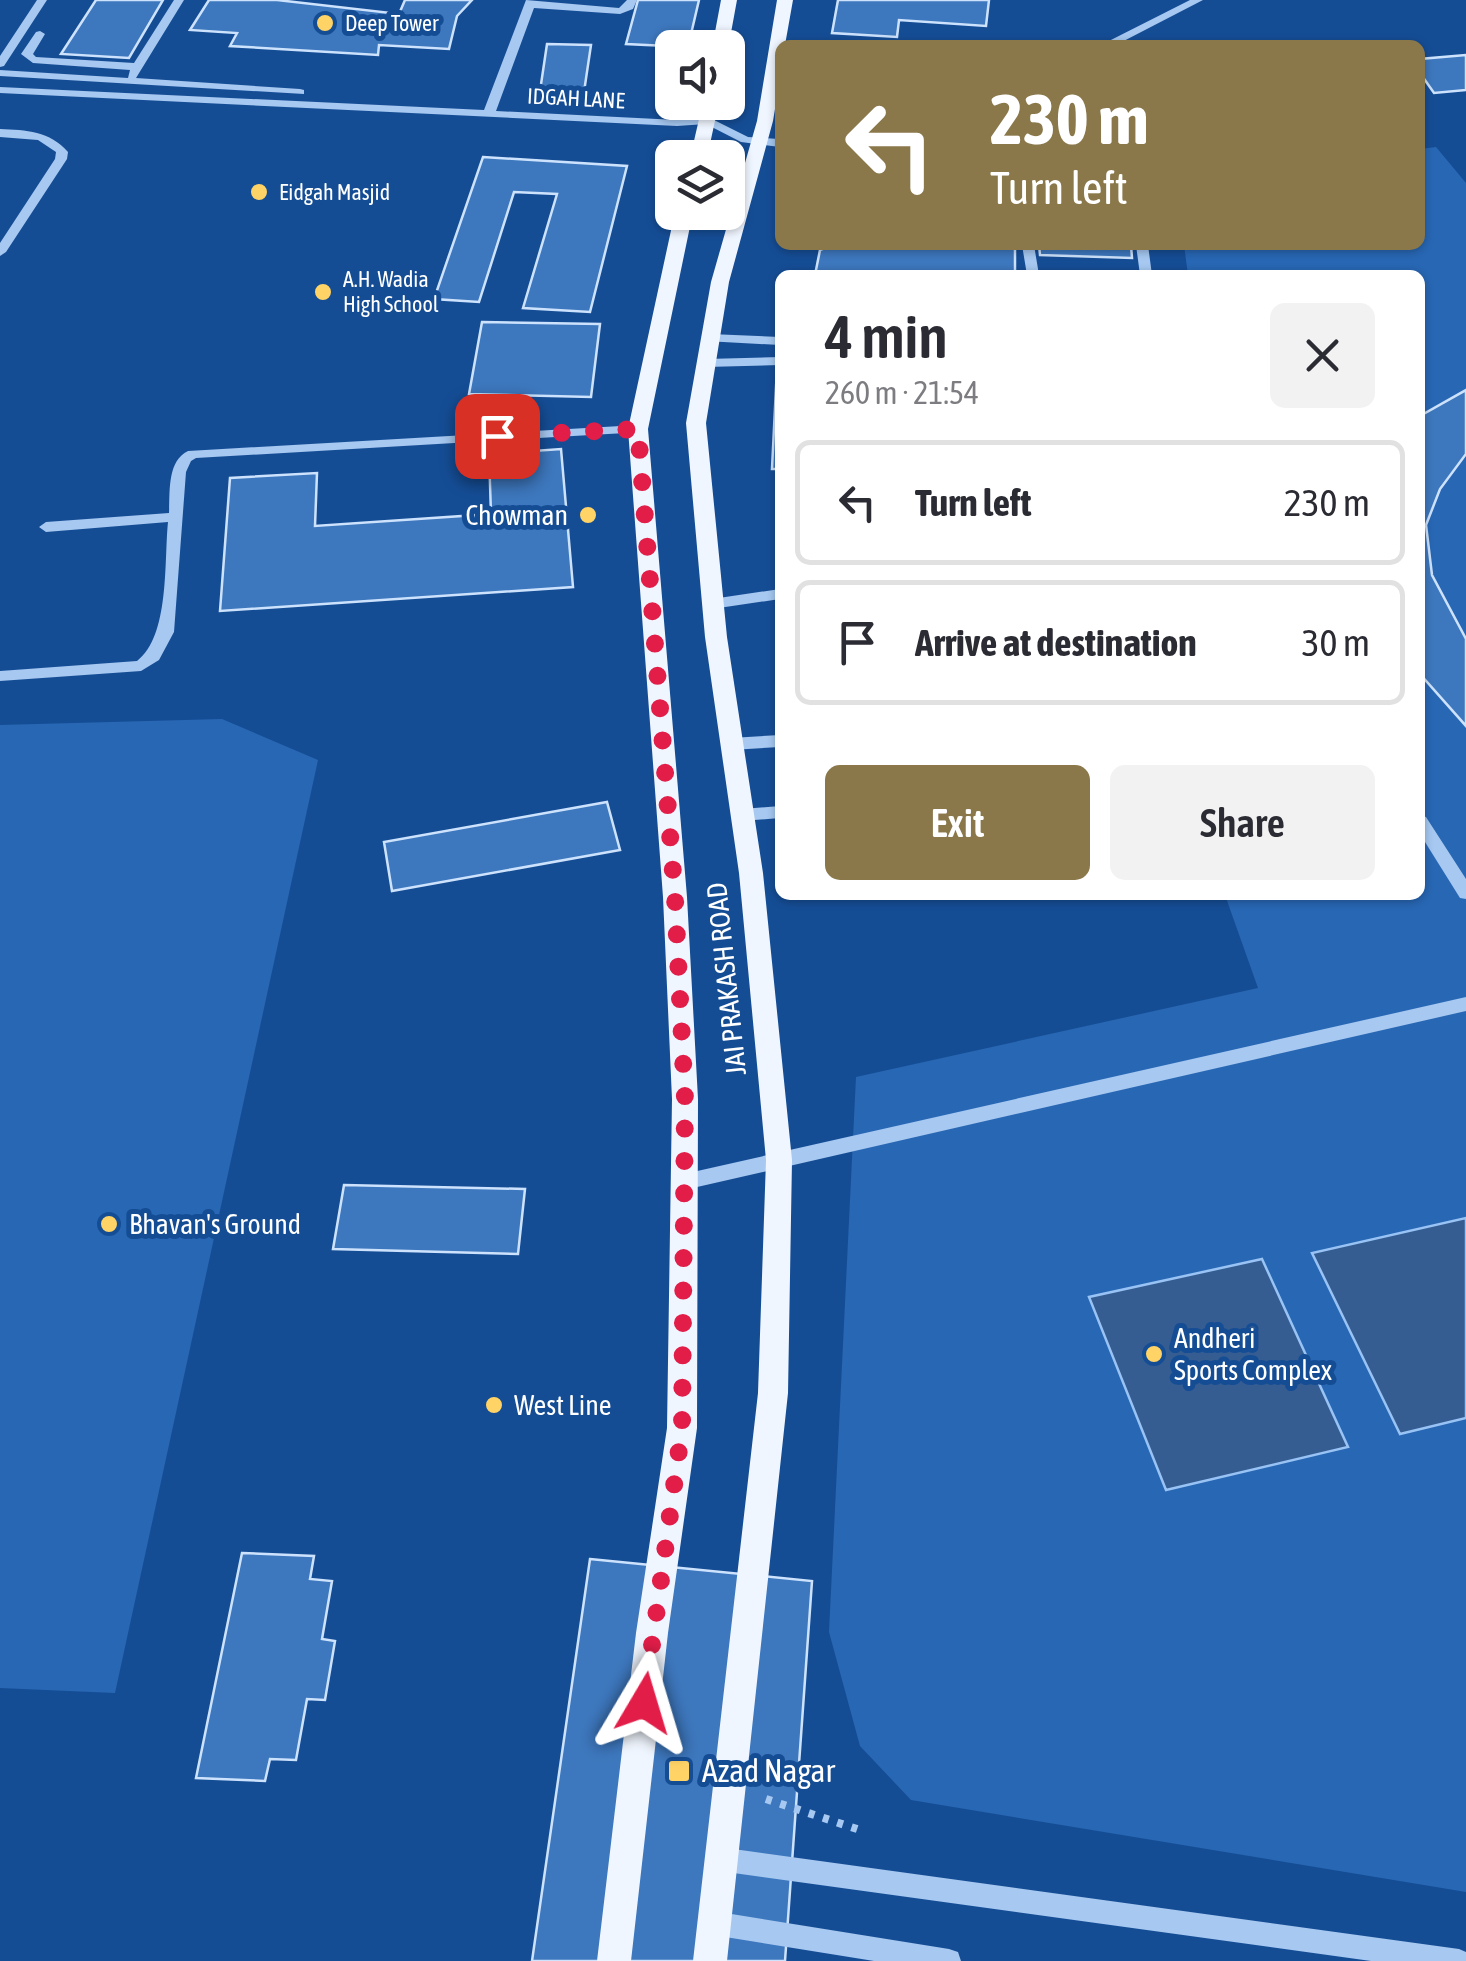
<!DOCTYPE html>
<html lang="en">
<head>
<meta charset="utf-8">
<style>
  :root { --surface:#fff; --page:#f2f2f3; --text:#2b2b33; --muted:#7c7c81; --line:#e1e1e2; --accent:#8a774a }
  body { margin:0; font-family:"Asap Condensed",sans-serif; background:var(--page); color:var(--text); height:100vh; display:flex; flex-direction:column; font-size:38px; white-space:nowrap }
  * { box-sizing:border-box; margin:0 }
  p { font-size:32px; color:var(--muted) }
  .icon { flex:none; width:55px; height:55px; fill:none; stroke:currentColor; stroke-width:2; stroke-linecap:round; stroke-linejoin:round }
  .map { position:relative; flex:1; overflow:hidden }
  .sheet { position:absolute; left:775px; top:270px; width:650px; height:630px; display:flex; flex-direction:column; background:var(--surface); border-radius:15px; box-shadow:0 2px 8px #0004 }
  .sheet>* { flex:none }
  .banner { position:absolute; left:775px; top:40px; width:650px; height:210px; border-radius:15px; box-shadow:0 2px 8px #0004; background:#8a774a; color:#fff; overflow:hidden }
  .fabs { position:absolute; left:655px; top:30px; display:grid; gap:20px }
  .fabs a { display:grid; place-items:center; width:90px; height:90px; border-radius:15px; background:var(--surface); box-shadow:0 2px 8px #0004; font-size:50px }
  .pin { position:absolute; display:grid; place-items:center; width:85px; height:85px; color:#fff; margin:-42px; border-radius:20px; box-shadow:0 5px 15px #0006 }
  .me { position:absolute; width:110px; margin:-55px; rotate:7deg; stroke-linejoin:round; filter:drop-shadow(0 0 8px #0008) }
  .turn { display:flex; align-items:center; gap:35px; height:210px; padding:0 50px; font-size:45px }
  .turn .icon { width:130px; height:130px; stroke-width:2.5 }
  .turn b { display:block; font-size:70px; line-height:85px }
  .round { display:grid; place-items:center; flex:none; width:105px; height:105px; border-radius:15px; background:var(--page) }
  .summary { display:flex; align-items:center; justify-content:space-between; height:170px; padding:0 50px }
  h1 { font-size:60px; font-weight:600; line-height:75px }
  .action { display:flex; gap:20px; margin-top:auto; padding:20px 50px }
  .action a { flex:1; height:115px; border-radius:15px; background:var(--accent); color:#fff; font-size:40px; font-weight:600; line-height:115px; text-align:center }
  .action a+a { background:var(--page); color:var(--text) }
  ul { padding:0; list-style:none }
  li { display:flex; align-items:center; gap:30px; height:125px; margin:0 20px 15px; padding:0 30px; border:5px solid var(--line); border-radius:15px }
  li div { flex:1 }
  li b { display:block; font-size:38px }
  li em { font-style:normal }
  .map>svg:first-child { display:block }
  .green { fill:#2867b4 }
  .water { fill:#355d92; stroke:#98c3f4; stroke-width:2.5 }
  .building { fill:#3d77bd; stroke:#cde2fc; stroke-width:2.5 }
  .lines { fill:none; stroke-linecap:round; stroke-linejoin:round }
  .path { stroke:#a6c8f1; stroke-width:8; stroke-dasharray:6 9; stroke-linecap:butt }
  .minor { fill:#a6c8f1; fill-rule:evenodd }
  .major { fill:#f0f6ff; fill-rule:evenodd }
  .route { stroke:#e11d48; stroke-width:18; stroke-dasharray:0 32.4 }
  .poi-dot { fill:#ffd366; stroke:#154d95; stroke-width:4 }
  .labels { text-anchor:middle; stroke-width:10; stroke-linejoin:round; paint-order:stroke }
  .far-poi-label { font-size:22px; fill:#fff; stroke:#154d95; text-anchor:start }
  .far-street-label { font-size:22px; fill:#fff; stroke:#154d95 }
  .poi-label { font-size:28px; fill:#fff; stroke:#154d95; text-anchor:start }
  .street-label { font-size:28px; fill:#fff; stroke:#154d95 }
  .near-poi-label { font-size:32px; fill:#fff; stroke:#154d95; text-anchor:start }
</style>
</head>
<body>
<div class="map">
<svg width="1466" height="1961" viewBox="0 0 1466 1961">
  <rect width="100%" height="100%" fill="#154d95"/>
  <!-- green -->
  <path class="green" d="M 1436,147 L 1466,183 L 1466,1892 L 911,1800 L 860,1746 L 829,1632 L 856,1077 L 1258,988 L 1225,895 L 1420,895 L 1420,275 L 1188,275 L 1184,245 L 1420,245 L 1420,149 Z
    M 222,719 L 318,760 L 115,1693 L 0,1688 L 0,725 Z"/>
  <!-- water -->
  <path class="water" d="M 1466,1218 L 1466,1418 L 1400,1434 L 1312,1253 Z
    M 1262,1259 L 1348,1447 L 1166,1490 L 1089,1297 Z"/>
  <!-- building -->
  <path class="building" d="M 96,0 L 163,0 L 129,58 L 61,54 Z
    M 209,0 L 277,0 L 399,14 L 405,0 L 472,0 L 457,16 L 449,49 L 379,45 L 378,55 L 230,46 L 237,33 L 190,30 Z
    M 638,0 L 699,0 L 688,47 L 626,44 Z
    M 838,0 L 989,0 L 986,26 L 899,20 L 897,37 L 832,33 Z
    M 547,44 L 591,45 L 584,92 L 540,91 Z
    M 1466,55 L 1466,90 L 1434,93 L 1420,73 L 1420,59 Z
    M 483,157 L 627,166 L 590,312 L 523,308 L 557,194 L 514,192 L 479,302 L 434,299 Z
    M 832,245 L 1015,245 L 1015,275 L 815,275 L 820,250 Z
    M 1039,245 L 1131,245 L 1132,258 L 1040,255 Z
    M 482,322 L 600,324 L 591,397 L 469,394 Z
    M 777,367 L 780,469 L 772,469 Z
    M 1466,390 L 1466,454 L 1440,489 L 1426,525 L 1432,575 L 1466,639 L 1466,726 L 1420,674 L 1420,416 Z
    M 561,449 L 573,587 L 220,611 L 230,478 L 317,473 L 315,526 L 491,514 L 489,454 Z
    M 607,802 L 620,850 L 392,891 L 384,842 Z
    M 344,1185 L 525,1189 L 518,1254 L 333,1249 Z
    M 242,1553 L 314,1556 L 310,1579 L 332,1581 L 322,1639 L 335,1641 L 325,1700 L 307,1699 L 296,1760 L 270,1759 L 265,1781 L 196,1778 Z
    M 590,1559 L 812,1581 L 785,1961 L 532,1961 Z"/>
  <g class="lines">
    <!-- path -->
    <path class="path" d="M 766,1799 L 860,1830"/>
    <!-- minor -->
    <path class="minor" d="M 37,0 L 47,0 L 4,66 L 0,67 L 0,56 Z
      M 174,0 L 184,0 L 136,78 L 300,89 L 304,90 L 304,94 L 0,76 L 0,70 L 128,78 L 130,70 L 33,63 L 21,54 L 36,32 L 40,31 L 45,34 L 33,54 L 36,57 L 134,63 Z
      M 526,0 L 619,8 L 627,0 L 637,0 L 633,9 L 620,14 L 534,8 L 496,111 L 677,120 L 708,117 L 748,137 L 780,139 L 780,147 L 741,142 L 706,124 L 677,126 L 0,93 L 0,87 L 484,110 Z
      M 1190,0 L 1203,0 L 1116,45 L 1101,45 Z
      M 0,129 C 26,130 50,131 68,152 L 67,159 L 6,252 L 0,256 L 0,243 L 55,159 L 56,152 L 38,140 L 0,137 Z
      M 1022,245 L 1034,245 L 1039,275 L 1027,275 Z
      M 1136,245 L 1148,245 L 1152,275 L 1140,275 Z
      M 710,334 L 780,337 L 780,345 L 705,341 L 703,338 Z
      M 780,357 L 780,365 L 706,367 L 699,363 L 706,359 Z
      M 638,425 L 645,429 L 643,432 L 196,458 L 191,461 L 186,472 L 174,632 L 159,660 L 141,671 L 0,681 L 0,671 L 137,661 C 170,636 164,561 168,522 L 46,532 L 39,527 L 46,522 L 169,513 C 170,492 167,461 188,451 Z
      M 780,589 L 780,599 L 712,609 L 705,604 L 712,599 Z
      M 780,735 L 780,747 L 731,750 L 723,744 L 731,738 Z
      M 780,806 L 780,818 L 742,821 L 734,815 L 742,809 Z
      M 1420,815 L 1426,817 L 1466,879 L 1466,899 L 1460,898 L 1420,834 Z
      M 1466,997 L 1466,1011 L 684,1190 L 677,1188 L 675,1182 L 677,1176 L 684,1174 Z
      M 719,1847 L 1459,1949 L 1466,1952 L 1466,1961 L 1371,1961 L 719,1871 L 711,1867 L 707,1859 L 711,1851 Z
      M 713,1911 L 949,1949 L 958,1952 L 961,1961 L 874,1961 L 713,1935 L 705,1931 L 701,1923 L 705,1915 Z"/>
    <!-- major -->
    <path class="major" d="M 721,0 L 737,0 L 728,49 L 712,48 Z
      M 777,0 L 793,0 L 785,45 L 780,45 L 780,79 L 773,121 L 729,282 L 706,423 L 727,637 L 763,873 L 792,1160 L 788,1393 L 727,1961 L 693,1961 L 758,1393 L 766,1160 L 739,873 L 705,637 L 686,423 L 711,282 L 757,121 Z
      M 703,102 L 719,102 L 707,158 L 690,158 Z
      M 675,212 L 693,212 L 648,429 L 687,897 L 698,1099 L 697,1428 L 668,1633 L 631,1961 L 597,1961 L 636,1633 L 667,1428 L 672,1099 L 663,897 L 628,429 Z"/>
  </g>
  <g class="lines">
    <!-- route -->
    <path class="route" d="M 497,436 L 638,429 L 675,898 L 685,1099 L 682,1428 L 644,1703"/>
  </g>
  <!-- markers -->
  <g class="poi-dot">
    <circle cx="325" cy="23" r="10"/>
    <circle cx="259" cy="192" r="10"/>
    <circle cx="323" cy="292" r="10"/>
    <circle cx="588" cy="515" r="10"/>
    <circle cx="109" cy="1224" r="10"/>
    <circle cx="1154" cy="1354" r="10"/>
    <circle cx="494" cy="1405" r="10"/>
    <rect x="667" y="1759" width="24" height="24" rx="5"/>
  </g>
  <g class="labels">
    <!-- far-poi labels -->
    <g class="far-poi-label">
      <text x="345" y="31">Deep Tower</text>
      <text x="279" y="200">Eidgah Masjid</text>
      <text x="343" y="287">A.H. Wadia<tspan x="343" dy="25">High School</tspan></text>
    </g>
    <!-- far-street labels -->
    <g class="far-street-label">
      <text transform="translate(576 98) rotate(3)" y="8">IDGAH LANE</text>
    </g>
    <!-- poi labels -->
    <g class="poi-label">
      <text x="568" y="525" text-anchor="end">Chowman</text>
      <text x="129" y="1234">Bhavan's Ground</text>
      <text x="1174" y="1348">Andheri<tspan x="1174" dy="32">Sports Complex</tspan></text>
      <text x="514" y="1415">West Line</text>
    </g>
    <!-- street labels -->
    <g class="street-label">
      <text transform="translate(726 979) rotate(-96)" y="10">JAI PRAKASH ROAD</text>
    </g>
    <!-- near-poi labels -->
    <g class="near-poi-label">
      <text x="702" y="1782">Azad Nagar</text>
    </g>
  </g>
</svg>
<div class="fabs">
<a><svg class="icon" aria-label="sound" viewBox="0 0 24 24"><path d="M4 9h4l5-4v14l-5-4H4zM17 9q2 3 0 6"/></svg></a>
<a><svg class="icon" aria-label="layers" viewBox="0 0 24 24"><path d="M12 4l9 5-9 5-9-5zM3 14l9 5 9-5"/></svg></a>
</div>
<div class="pin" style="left:497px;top:436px;background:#d93025"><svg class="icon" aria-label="arrive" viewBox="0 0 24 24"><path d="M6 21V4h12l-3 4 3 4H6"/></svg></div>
<svg class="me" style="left:644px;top:1703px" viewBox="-20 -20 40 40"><path d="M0-17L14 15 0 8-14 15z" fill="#e11d48" stroke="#fff" stroke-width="4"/></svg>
<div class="banner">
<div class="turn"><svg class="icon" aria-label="left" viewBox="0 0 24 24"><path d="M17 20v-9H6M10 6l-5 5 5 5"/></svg><div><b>230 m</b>Turn left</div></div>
</div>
<section class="sheet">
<div class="summary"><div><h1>4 min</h1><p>260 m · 21:54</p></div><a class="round"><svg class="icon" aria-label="close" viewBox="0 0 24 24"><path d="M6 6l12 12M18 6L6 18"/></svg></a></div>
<ul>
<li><svg class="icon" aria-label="left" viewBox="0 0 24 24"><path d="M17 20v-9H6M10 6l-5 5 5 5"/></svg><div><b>Turn left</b></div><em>230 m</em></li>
<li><svg class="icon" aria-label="arrive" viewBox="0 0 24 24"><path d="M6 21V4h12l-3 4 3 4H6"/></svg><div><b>Arrive at destination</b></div><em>30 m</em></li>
</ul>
<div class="action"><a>Exit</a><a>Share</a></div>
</section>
</div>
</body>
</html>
